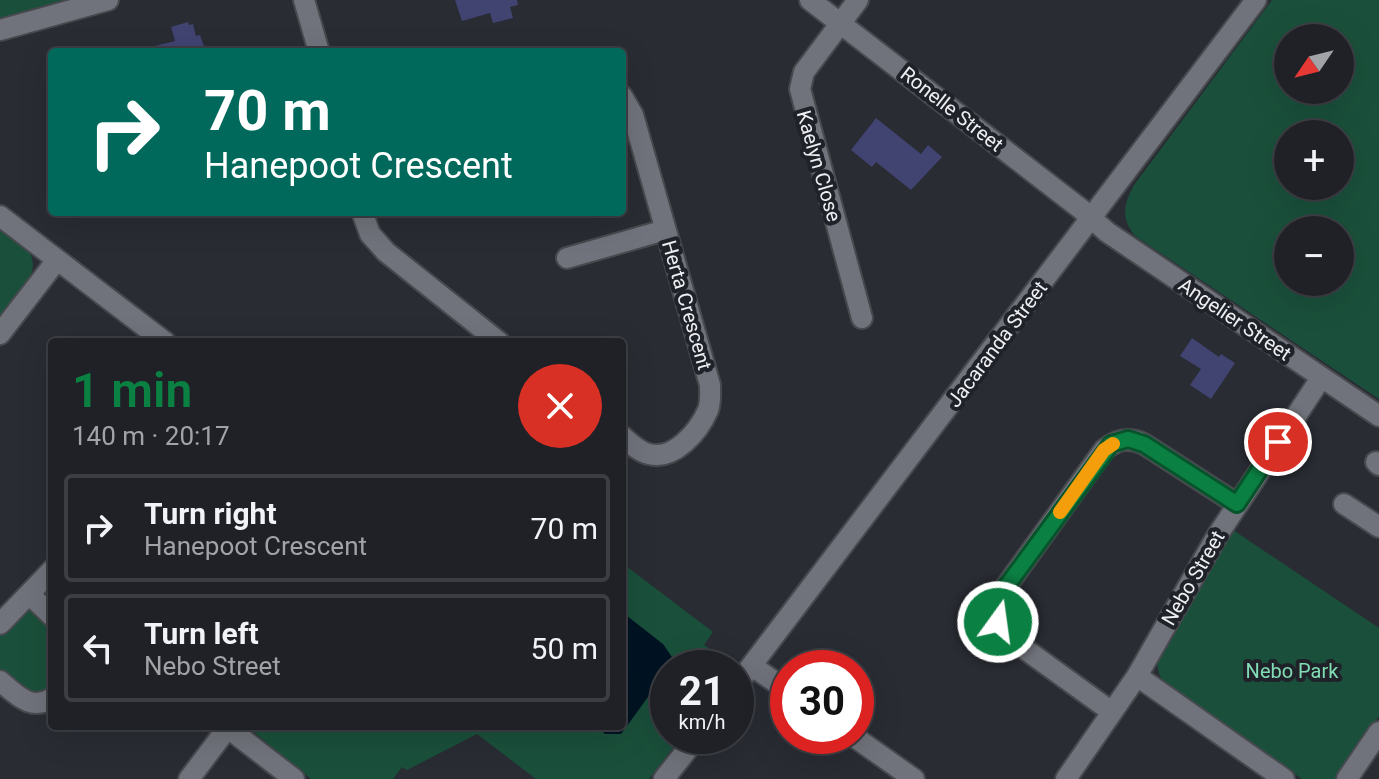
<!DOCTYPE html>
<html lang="en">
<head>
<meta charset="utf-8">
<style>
  :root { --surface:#1f2126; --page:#2c2e32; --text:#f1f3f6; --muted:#a1a3a7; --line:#3c3e43; --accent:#0b8043 }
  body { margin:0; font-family:Roboto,sans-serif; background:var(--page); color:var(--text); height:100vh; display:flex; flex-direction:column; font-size:30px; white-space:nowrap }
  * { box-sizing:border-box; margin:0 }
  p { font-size:26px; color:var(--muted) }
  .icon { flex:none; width:44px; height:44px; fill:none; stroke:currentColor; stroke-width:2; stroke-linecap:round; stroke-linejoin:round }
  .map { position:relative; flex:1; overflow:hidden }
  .drawer { position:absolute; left:48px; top:338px; width:578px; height:392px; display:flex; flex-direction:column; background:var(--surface); border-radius:8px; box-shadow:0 8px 32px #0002,0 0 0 2px var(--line) }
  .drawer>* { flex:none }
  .hud { position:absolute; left:48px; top:48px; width:578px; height:168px; border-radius:8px; box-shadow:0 8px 32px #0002,0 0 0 2px var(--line); background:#00695c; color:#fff; overflow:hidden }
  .needle { width:52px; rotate:235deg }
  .fabs { position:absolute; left:1274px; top:24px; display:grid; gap:16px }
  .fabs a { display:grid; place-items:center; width:80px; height:80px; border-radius:50%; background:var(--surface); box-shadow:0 8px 32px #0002,0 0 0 2px var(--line); font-size:40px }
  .speed { position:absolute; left:650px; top:650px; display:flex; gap:16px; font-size:40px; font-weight:700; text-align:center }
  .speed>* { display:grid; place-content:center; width:104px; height:104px; border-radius:50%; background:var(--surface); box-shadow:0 8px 32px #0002,0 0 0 2px var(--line); line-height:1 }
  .speed small { font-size:20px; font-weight:400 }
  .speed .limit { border:12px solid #d22; background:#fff; color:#111 }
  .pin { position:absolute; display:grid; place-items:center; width:68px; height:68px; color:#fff; margin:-34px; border:4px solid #fff; border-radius:50%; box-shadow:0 2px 8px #0007 }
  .me { position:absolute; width:88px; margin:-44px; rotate:14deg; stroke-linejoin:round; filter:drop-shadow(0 0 6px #0008) }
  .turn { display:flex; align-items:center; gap:28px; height:168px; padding:0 24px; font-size:36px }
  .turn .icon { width:104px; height:104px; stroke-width:2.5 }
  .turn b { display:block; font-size:56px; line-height:68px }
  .round { display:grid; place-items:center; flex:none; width:84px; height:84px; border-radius:42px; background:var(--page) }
  .head { display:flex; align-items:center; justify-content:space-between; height:136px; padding:0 24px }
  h1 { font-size:48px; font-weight:600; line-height:60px; color:var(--accent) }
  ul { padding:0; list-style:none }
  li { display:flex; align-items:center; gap:24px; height:108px; margin:0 16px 12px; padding:0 8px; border:4px solid var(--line); border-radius:8px }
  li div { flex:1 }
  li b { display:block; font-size:30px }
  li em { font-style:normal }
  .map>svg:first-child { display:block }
  .green { fill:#1a503b; fill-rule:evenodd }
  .water { fill:#001323 }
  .building { fill:#414371 }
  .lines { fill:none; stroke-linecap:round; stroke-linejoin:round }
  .minor-casing { stroke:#47494e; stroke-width:24 }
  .minor { stroke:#70737b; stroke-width:20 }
  .route-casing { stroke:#07532c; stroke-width:20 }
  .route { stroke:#0b8043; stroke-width:14 }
  .slow { stroke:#f59e0b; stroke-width:14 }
  .labels { text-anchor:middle; stroke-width:8; stroke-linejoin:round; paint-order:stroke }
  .street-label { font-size:20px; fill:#edeff3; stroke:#202229 }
  .park-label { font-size:20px; fill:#81ddb4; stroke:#202229 }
</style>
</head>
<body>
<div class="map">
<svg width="1379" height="779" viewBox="0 0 1379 779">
  <rect width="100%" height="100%" fill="#292c33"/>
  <!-- green -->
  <path class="green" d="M 0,0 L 65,0 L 0,18 Z
    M 1272,0 L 1379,0 L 1379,399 L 1135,236 C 1120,217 1124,204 1134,185 ZM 1340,38 L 1340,90 L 1288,90 L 1288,38 ZM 1340,134 L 1340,186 L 1288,186 L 1288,134 ZM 1340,230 L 1340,282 L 1288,282 L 1288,230 Z
    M 0,228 C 9,235 23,243 29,252 C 44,274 12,301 0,317 Z
    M 1233,530 L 1379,628 L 1379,716 L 1336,779 L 1302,779 L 1165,684 C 1158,675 1156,667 1159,655 Z
    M 622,563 L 713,632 L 704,645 L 736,667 L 668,668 L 668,736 L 682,736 L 649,779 L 536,779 L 477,734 L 407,770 L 402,767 L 393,779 L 311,779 L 255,733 L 252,726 L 622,726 Z
    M 25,610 L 31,610 L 52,624 L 52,688 L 37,697 L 0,673 L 0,633 Z"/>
  <!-- water -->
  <path class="water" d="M 622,612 L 663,644 L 672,657 L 659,682 L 621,734 L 605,734 L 596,726 L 622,726 Z"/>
  <!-- building -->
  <path class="building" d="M 455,0 L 517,0 L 518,5 L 510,7 L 513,18 L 493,23 L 490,13 L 462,21 Z
    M 188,22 L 189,25 L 193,24 L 196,36 L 200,35 L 206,52 L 156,52 L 155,46 L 175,41 L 171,27 Z
    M 876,118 L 921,154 L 928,145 L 942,157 L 911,190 L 876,162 L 872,167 L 851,150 Z
    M 1192,338 L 1219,357 L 1221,354 L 1235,363 L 1211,399 L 1190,385 L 1201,369 L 1180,356 Z"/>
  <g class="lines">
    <!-- minor casing -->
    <g class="minor-casing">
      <path id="minor" d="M 304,0 L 319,52
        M 810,0 L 1081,209 L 1107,232 L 1379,416
        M 858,0 L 804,72 L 800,89 L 862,318
        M 0,30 L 108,0
        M 622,96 L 633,115 L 710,385 C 710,394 711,402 708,410 C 699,431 674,461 649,454 C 639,452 630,443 622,436
        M 362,212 L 370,234 L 386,252 L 499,342
        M 0,216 L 165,342
        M 567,258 L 665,230
        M 0,334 L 57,260
        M 1376,462 L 1379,465
        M 1344,504 L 1379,527
        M 29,594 L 52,616
        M 0,624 L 52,570
        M 752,666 L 788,691
        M 1137,676 L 1284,779
        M 0,681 C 16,694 31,712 52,698
        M 736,686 L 1256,0
        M 1112,712 L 1004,634 L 996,616 L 1000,595 L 1104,450 C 1117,439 1129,437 1144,444 L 1237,504
        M 228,728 L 294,779
        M 853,736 L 914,779
        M 189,779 L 229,726
        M 664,779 L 698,736
        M 1066,779 L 1137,676 L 1217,536 L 1321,378
        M 1347,779 L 1379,732"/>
    </g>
    <!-- minor -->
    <use href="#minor" class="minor"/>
  </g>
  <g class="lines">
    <!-- route casing -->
    <g class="route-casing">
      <path id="route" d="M 998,622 L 996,609 L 1000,595 L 1111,444 L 1128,439 L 1144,444 L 1237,504 L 1278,442"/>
    </g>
    <!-- route -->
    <use href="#route" class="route"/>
    <!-- slow -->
    <path class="slow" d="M 1060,512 L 1104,450 L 1113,444"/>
  </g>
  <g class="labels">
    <!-- street labels -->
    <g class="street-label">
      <text transform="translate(952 109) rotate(38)" y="7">Ronelle Street</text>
      <text transform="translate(819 166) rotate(74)" y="7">Kaelyn Close</text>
      <text transform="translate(687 305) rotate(74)" y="7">Herta Crescent</text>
      <text transform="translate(1235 319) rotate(34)" y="7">Angelier Street</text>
      <text transform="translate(997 344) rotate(-53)" y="7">Jacaranda Street</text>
      <text transform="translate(1193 578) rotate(-60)" y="7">Nebo Street</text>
    </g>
    <!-- park labels -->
    <g class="park-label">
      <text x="1292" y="678">Nebo Park</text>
    </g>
  </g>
</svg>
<div class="fabs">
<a><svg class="needle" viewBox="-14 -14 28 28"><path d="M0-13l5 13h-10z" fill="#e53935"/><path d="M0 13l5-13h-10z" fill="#a1a3a7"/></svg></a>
<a>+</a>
<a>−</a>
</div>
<div class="speed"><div>21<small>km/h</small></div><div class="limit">30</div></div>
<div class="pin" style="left:1278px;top:442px;background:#d93025"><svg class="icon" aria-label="arrive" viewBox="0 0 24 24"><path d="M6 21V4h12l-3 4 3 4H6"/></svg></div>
<svg class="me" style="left:998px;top:622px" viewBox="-20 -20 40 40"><circle r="17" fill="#0b8043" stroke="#fff" stroke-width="3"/><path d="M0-11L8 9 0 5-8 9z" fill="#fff"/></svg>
<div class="hud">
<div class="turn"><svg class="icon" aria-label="right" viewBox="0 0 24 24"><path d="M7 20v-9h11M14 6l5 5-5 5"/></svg><div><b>70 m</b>Hanepoot Crescent</div></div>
</div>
<section class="drawer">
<div class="head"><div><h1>1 min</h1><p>140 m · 20:17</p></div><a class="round" style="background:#d93025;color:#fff"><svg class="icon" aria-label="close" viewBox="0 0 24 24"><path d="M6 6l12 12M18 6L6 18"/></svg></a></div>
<ul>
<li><svg class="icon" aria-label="right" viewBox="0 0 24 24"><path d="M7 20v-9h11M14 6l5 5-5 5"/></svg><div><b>Turn right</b><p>Hanepoot Crescent</p></div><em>70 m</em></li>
<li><svg class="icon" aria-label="left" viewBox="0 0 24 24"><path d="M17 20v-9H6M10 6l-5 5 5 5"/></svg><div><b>Turn left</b><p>Nebo Street</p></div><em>50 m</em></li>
</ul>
</section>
</div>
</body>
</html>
